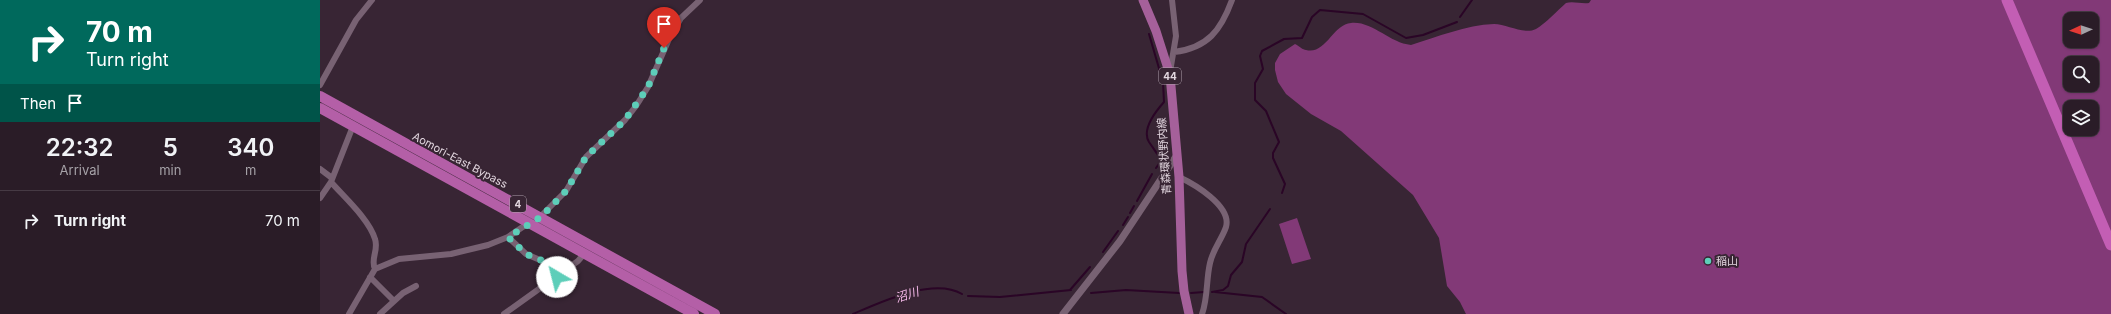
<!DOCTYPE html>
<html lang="en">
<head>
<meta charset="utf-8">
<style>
  :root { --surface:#2a1c27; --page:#362933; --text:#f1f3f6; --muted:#a5a1a7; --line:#463a44 }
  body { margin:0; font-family:Inter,"Noto Sans JP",sans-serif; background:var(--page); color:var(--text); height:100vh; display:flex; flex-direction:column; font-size:15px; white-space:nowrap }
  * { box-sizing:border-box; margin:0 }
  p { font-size:13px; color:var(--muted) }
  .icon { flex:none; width:22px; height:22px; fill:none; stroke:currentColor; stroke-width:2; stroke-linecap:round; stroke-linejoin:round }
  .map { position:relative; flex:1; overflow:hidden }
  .drawer { display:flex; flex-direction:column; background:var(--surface); width:320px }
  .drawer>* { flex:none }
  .banner { background:#00695c; color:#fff; overflow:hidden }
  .needle { width:26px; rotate:267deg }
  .fabs { position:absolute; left:1743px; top:12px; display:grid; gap:8px }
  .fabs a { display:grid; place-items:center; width:36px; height:36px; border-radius:8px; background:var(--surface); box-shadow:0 1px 3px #0004,0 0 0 1px var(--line); font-size:20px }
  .pin { position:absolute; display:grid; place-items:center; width:34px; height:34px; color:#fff; margin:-41px -17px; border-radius:50% 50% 50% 0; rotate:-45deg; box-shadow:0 0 4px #0007 }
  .pin .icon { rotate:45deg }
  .me { position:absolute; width:44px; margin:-22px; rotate:323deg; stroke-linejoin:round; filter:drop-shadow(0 0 3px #0008) }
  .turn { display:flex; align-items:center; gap:14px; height:84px; padding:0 20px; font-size:18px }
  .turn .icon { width:52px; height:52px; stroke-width:2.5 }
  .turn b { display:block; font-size:28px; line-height:34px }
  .then { display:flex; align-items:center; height:38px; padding:0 20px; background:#0003; gap:8px; font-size:15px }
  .eta { display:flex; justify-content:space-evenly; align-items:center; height:68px; text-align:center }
  .eta b { font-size:24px; font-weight:600; line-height:28px }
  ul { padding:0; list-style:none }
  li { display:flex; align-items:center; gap:12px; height:60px; padding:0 20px; border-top:1px solid var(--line) }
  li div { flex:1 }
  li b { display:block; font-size:15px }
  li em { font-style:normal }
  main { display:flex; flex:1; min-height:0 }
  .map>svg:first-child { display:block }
  .forest { fill:#823977; fill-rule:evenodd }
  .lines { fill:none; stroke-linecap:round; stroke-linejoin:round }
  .stream { stroke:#2a0526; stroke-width:2 }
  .minor { stroke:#786273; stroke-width:6 }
  .tertiary { stroke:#786273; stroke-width:7 }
  .primary { stroke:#a5609a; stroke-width:9 }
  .trunk { stroke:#b45fa7; stroke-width:10 }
  .motorway { stroke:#c35eb4; stroke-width:11 }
  .route { stroke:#5dceb9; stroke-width:7; stroke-dasharray:0 12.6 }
  .poi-dot { fill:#5dceb9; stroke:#382534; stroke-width:1.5 }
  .labels { text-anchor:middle; stroke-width:4; stroke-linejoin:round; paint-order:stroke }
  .shield { fill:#382534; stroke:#afa1ac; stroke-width:1 }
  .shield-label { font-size:10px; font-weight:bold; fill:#e2d6df }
  .street-label { font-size:11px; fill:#e2d6df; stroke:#382534 }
  .poi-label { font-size:11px; fill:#e2d6df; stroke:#382534; text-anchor:start }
  .water-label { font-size:12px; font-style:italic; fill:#f9bced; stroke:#382534 }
</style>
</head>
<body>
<main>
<section class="drawer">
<div class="banner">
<div class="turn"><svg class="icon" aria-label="right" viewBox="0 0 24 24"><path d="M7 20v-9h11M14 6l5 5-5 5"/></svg><div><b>70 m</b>Turn right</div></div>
<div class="then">Then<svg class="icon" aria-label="arrive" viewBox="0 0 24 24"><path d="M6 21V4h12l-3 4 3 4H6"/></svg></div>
</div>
<div class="eta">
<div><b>22:32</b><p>Arrival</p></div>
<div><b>5</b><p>min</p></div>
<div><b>340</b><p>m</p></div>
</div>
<ul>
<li><svg class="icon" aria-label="right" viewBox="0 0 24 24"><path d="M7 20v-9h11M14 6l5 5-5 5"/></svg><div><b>Turn right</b></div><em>70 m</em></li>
</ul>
</section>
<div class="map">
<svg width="1791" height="314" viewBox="0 0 1791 314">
  <rect width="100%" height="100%" fill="#382534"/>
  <!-- forest -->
  <path class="forest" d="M 1271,0 L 1791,0 L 1791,314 L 1146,314 L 1140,302 L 1127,286 L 1119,238 L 1093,195 L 1021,131 L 991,114 L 966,94 L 958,82 L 955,70 L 955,63 L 960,54 L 975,44 C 979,46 983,50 986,50 C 1006,55 1013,24 1031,23 C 1053,21 1069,43 1091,45 C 1117,37 1146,25 1174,24 C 1187,24 1204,35 1216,29 C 1225,24 1238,10 1246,3 C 1253,1 1261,4 1269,3 ZM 1750,19 L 1772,19 L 1772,41 L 1750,41 ZM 1750,63 L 1772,63 L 1772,85 L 1750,85 ZM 1750,107 L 1772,107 L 1772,129 L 1750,129 Z
    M 977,218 L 991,259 L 972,264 L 959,224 Z"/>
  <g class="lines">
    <!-- stream -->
    <path class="stream" d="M 1140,17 L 1152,0
      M 829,34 L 843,82 L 844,102 C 836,111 821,129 829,142 C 833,148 838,154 841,161 L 836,168
      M 962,193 L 965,184 L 953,158 L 953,153 L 959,142 L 946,111 L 935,100 L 935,83 L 943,69 L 940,56 L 942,51 L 964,39 L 982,38 L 992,17 L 1000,10 L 1043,14 L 1086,38 L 1103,35 L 1137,22
      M 817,201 L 832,174
      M 810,213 L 814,206
      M 803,225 L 808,217
      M 783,252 L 798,231
      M 750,290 L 770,267
      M 892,292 L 903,290 L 908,286 L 911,275 L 922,262 L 926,244 L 950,209
      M 895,292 L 942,297 L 966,314
      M 771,293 L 806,290 L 859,293
      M 871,293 L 884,292
      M 648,296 L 680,297 L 751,290
      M 533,314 C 561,302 613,277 642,294"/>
    <!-- minor -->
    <path class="minor" d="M 854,52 C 888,48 901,30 912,0
      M 850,72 L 856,36 L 852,0
      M 0,85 L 36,20 L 52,0
      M 0,169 L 12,178
      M 859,177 C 874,184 912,206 906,227 C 902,239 893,249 890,263 C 886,280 888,298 882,314
      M 11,182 C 24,197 49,219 55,239 C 59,250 50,259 55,269
      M 0,198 L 11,182 L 33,126
      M 218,219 L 246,191 L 266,157 L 305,120 L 316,106 L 328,87 L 349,39 L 361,18 L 380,0
      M 188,237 L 206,254 L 227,263 L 231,272 L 237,277
      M 50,277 L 74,301
      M 29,314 L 55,269 L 79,259 L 131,254 L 168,245 L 188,237 L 210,222
      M 60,314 L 83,293 L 96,286
      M 184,314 L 258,261 L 264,254"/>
    <!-- tertiary -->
    <path class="tertiary" d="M 743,314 L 800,241 L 857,155"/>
    <!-- primary -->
    <path class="primary" d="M 823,0 L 836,31 L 850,75 L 859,177 L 862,271 L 864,291 L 869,314"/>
    <!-- trunk -->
    <path class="trunk" d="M 0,96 L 395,314
      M 0,108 L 374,314"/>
    <!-- motorway -->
    <path class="motorway" d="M 1687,0 L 1791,245"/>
  </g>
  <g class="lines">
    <!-- route -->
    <path class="route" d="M 237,277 L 231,272 L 228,263 L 206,254 L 188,237 L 221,217 L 246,191 L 266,157 L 305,120 L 328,87 L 344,48"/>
  </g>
  <!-- markers -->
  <circle class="poi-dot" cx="1388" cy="261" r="4"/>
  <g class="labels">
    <!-- shield labels -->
    <g class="shield">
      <rect x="839" y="68" width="22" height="16" rx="3"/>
      <rect x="190" y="196" width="16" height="16" rx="3"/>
    </g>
    <g class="shield-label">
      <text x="850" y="80">44</text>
      <text x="198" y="208">4</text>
    </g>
    <!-- street labels -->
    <g class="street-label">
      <text transform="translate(844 156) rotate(-94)" y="4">青森環状野内線</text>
      <text transform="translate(140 160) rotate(28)" y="4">Aomori-East Bypass</text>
    </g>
    <!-- poi labels -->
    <g class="poi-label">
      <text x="1396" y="265">稲山</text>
    </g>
    <!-- water labels -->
    <g class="water-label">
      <text transform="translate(587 295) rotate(-18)" y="4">沼川</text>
    </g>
  </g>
</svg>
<div class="fabs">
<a><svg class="needle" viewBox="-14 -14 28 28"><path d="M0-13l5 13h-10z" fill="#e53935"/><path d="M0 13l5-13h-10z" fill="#a5a1a7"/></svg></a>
<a><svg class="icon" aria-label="search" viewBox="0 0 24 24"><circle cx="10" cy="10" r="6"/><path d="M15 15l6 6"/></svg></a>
<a><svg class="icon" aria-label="layers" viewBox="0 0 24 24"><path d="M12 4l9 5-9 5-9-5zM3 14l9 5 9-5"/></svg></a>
</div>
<div class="pin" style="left:344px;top:48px;background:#d93025"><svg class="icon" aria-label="arrive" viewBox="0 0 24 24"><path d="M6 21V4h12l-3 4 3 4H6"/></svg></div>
<svg class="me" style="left:237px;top:277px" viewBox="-20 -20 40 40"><circle r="19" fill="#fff"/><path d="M0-13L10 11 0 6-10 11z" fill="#5dceb9"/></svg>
</div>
</main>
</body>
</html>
